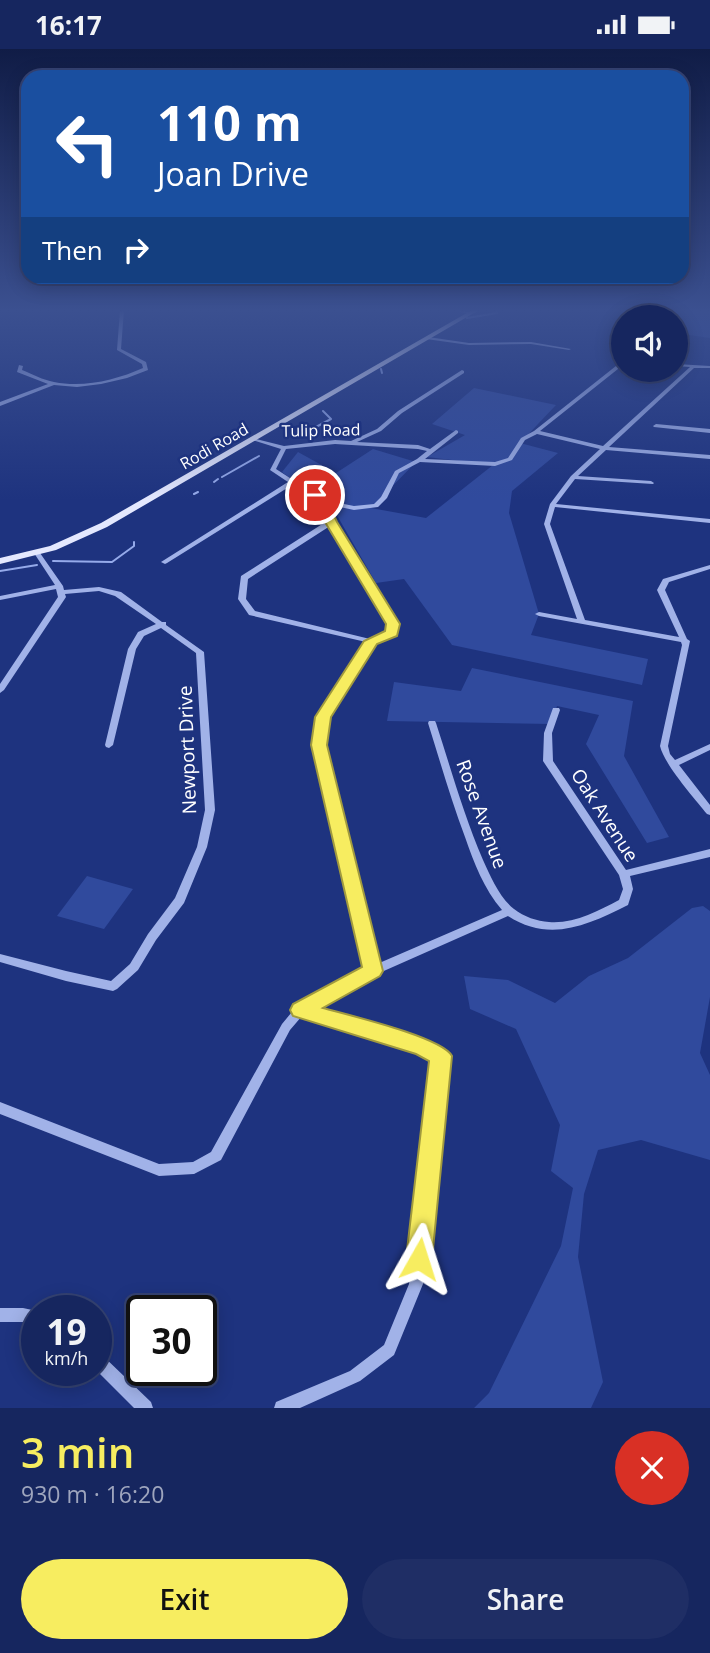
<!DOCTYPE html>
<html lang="en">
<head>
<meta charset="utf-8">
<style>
  :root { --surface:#16265f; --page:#1f2e65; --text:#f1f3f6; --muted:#9ea5bd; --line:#354374; --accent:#f7ed60 }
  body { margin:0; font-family:"Open Sans",sans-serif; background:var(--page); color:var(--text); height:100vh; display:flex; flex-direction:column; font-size:26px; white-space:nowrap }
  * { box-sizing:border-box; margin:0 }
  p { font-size:23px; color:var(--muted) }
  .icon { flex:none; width:38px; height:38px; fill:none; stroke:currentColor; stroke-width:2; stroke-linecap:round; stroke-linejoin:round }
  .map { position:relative; height:1359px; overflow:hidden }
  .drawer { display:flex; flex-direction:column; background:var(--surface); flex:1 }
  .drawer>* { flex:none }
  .banner { position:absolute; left:21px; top:21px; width:668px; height:214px; border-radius:21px; box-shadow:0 4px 18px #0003,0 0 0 2px var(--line); background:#1a4fa0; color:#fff; overflow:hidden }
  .tools { position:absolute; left:611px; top:256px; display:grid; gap:14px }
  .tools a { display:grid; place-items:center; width:77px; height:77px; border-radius:50%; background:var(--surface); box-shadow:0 4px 18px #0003,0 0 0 2px var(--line); font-size:35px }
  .speed { position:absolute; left:21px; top:1246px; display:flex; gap:14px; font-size:35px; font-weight:700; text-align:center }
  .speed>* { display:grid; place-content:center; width:91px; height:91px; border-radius:50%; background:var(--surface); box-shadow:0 4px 18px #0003,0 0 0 2px var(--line); line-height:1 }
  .speed small { font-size:18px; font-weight:400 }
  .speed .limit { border:4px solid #111; border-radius:10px; background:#fff; color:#111 }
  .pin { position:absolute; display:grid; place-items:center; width:60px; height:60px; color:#fff; margin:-30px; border:4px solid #fff; border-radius:50%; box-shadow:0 2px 7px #0007 }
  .me { position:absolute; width:77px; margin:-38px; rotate:6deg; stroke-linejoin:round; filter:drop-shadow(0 0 5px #0008) }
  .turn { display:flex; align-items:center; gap:24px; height:147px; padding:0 21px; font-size:32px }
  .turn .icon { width:91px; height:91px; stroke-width:2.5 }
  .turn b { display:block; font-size:49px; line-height:60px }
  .then { display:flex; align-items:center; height:66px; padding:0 21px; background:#0003; gap:14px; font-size:26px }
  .round { display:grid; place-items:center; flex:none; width:74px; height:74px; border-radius:37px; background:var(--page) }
  .head { display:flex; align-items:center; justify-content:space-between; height:119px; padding:0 21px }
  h1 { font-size:42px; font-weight:600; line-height:52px; color:var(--accent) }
  .primary-button { display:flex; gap:14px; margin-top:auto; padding:14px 21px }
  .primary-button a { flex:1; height:80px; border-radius:42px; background:var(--accent); color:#111; font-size:28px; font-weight:600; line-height:80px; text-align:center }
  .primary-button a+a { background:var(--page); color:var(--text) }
  .status { display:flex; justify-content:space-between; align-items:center; height:49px; padding:0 35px; background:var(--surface); direction:ltr }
  .status svg { height:19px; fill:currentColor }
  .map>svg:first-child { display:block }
  .green { fill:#304a9d }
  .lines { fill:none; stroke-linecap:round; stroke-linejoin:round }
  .stream { stroke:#95aaea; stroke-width:2 }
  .minor { fill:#a1b2e8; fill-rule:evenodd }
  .major { fill:#e4e8fe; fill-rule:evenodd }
  .highway { fill:#fff; fill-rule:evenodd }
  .route { fill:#f7ed60; stroke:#a19a3e; stroke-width:2 }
  .labels { text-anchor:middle; stroke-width:5; stroke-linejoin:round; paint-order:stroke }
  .far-street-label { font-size:16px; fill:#fff; stroke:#1e337f }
  .street-label { font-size:19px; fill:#fff; stroke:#1e337f }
</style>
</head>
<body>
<div class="status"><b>16:17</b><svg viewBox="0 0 49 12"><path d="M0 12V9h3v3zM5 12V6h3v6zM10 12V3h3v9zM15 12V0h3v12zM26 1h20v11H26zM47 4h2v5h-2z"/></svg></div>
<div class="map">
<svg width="710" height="1359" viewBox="0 0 710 1359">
  <rect width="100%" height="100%" fill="#1e337f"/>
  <!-- green -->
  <path class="green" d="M 661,261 L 710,261 L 710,289 L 676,284 L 676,268 L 650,268 Z
    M 474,339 L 556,356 L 520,394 L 558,404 L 512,442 L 509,464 L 539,565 L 531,586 L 648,610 L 642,636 L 452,596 L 404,530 L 376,534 L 335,463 L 282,423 L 298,403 L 336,424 L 373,400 L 416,413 L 371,459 L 426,469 L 493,416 L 427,408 L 465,386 L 432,375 Z
    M 472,619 L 633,652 L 624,707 L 669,788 L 647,794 L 586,695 L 599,666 L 557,657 L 551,675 L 387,672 L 394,633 L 461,642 Z
    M 87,827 L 133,840 L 104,880 L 57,867 Z
    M 703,857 L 710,862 L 710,948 L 700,1004 L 710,1026 L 710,1111 L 641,1091 L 598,1101 L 584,1145 L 578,1208 L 603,1333 L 591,1359 L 474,1359 L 489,1344 L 561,1197 L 573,1139 L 551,1122 L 560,1076 L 516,980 L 470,960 L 464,927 L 508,931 L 555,954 L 589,927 L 628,909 L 692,859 Z"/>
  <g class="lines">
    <!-- stream -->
    <path class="stream" d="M 467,269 L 497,264 L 497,261
      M 381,320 L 382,324
      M 314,379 L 331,370 L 323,362
      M 222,428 L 259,407
      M 214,433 L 218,430
      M 194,445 L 198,443
      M 53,512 L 112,513 L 134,497 L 134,493
      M 0,522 L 37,516"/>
    <!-- minor -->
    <path class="minor" d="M 120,261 L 124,261 L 121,300 L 146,313 L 148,321 L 127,329 L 101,335 L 77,338 L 54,336 L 0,357 L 0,353 L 48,335 L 17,323 L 19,316 L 23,317 L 22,321 C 32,325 43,331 54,333 C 84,339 116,331 143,319 L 142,315 L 117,301 Z
      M 451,261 L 460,261 L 471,264 L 469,265 Z
      M 428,288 L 469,294 L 531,293 L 571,300 L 569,301 L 531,295 L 469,296 L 426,290 L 426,289 Z
      M 621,313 L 623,313 L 623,316 L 540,382 L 603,397 L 690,318 L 676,317 L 676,315 L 710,317 L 710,319 L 694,319 L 609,398 L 710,406 L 710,410 L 606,401 L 578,427 L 651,432 L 654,434 L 653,435 L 575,430 L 556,455 L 710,470 L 710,474 L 555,458 L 550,475 L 585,571 L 679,588 L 657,541 L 663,530 L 710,516 L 710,520 L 669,533 L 665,541 L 687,590 L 690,592 L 668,697 L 670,705 L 675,711 L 710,695 L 710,701 L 679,716 L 710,756 L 710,766 L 707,765 C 694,749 664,715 660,697 L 682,596 L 681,593 L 539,567 L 535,565 L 539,563 L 577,570 L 544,475 L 550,455 L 571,427 L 600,400 L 537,385 L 525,391 L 512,411 L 495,417 L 420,413 L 399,424 L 387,449 L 378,458 L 354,461 L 326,455 L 334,473 L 397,575 L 395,586 L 374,594 L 327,668 L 323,696 L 377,915 L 502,861 C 484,840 474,814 465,788 C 451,751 440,712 428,674 L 429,672 L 435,672 L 436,674 C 451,720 464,767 483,811 C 491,828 499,848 514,860 C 524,868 537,872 549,873 C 574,875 598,862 619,851 L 623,840 L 619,826 L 543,712 L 544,684 L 553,659 L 559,659 L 560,661 L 552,684 L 553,712 L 626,821 L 710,800 L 710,808 L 630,827 L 633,840 L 628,856 C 588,876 550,894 508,867 L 377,925 L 312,960 L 426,994 L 444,1003 L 446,1007 L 423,1235 L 394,1306 L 360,1332 L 300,1359 L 274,1359 L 276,1353 L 350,1322 L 384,1296 L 409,1235 L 434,1010 L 419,1002 L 302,967 L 290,981 L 221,1111 L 194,1125 L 159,1127 L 0,1065 L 0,1053 L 159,1115 L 193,1113 L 211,1103 L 282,975 L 296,958 L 367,920 L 315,696 L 319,668 L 366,593 L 249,566 L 238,550 L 241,527 L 327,472 L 319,453 L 292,436 L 167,514 L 165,515 L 161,513 L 288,433 L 270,421 L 281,400 L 252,391 L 252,389 L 284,397 L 335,391 L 351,392 L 377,380 L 398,362 L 462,321 L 464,322 L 464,324 L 402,364 L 381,382 L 357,393 L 418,396 L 430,400 L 456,381 L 458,382 L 458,384 L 425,410 L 495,413 L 508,409 L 521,389 L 534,382 ZM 335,395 L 418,400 L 427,402 L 417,410 L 395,422 L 381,448 L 374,455 L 354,457 L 324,451 L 276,420 L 286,400 ZM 330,477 L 389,575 L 388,583 L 370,590 L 255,562 L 246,550 L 248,530 Z
      M 656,375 L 710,380 L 710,384 L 654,378 L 653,377 Z
      M 37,502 L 40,504 L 63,537 L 64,541 L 99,538 L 121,543 L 162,573 L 166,573 L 166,576 L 204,603 L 215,761 L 207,798 L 184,854 L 156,891 L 138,921 L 117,940 L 113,942 L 66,932 L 0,913 L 0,905 L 66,922 L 111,932 L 130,915 L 148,885 L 175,849 L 197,798 L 205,761 L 196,604 L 161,579 L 144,587 L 136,600 L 113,696 L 109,699 L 106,698 L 105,696 L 128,600 L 138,583 L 156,575 L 115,547 L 99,542 L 65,545 L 66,548 L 4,641 L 0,644 L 0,635 L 58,548 L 56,540 L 0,551 L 0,547 L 55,536 L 34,504 Z
      M 0,1259 L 23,1259 L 37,1262 L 37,1277 L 23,1273 L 0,1273 Z
      M 96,1302 L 101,1305 L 151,1353 L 153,1359 L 134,1359 L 96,1321 Z"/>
    <!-- major -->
    <path class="major" d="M 472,261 L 479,261 L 107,478 L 56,501 L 0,515 L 0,509 L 50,497 L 101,474 Z"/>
    <!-- highway -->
    <path class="highway" d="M 472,261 L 480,261 L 474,264 Z"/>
  </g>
  <!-- sky -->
  <linearGradient id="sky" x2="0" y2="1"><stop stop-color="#101c46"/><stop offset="0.58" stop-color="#3b5090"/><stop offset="1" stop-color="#3b5090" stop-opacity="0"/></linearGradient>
  <rect width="710" height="451" fill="url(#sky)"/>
  <!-- route -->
  <path class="route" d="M 315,442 L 328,453 L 337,473 L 400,575 L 397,587 L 377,595 L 331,668 L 327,696 L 383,922 L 380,927 L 323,959 C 348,966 442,988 452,1007 L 432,1210 L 428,1219 L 419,1223 L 409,1219 L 406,1210 L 429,1012 L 416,1005 L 293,967 L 290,961 L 293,955 L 362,918 L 311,696 L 315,668 L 364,592 L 385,582 L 386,575 L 325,473 L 317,454 L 309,446 Z"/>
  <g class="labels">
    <!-- far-street labels -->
    <g class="far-street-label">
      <text transform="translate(321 381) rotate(-1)" y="6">Tulip Road</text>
      <text transform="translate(214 397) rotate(-30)" y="6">Rodi Road</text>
    </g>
    <!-- street labels -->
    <g class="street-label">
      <text transform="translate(187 701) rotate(-92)" y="7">Newport Drive</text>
      <text transform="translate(482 765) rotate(70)" y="7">Rose Avenue</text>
      <text transform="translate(605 766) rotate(57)" y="7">Oak Avenue</text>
    </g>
  </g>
</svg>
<div class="tools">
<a><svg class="icon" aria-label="sound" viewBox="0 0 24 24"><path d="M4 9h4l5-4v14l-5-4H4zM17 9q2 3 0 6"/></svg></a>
</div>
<div class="speed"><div>19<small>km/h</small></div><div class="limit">30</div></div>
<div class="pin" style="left:315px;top:446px;background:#d93025"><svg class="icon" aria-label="arrive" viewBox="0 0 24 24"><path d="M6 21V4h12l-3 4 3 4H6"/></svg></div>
<svg class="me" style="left:419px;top:1210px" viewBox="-20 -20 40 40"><path d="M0-17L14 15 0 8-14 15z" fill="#f7ed60" stroke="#fff" stroke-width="4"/></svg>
<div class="banner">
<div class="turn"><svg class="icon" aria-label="left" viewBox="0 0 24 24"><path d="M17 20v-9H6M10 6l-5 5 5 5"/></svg><div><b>110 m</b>Joan Drive</div></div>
<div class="then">Then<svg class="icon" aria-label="right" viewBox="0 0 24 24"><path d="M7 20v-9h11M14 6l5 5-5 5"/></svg></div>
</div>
</div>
<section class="drawer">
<div class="head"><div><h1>3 min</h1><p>930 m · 16:20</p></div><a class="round" style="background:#d93025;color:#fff"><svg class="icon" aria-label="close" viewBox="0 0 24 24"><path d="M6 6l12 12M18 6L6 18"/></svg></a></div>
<div class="primary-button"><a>Exit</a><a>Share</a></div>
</section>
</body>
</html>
